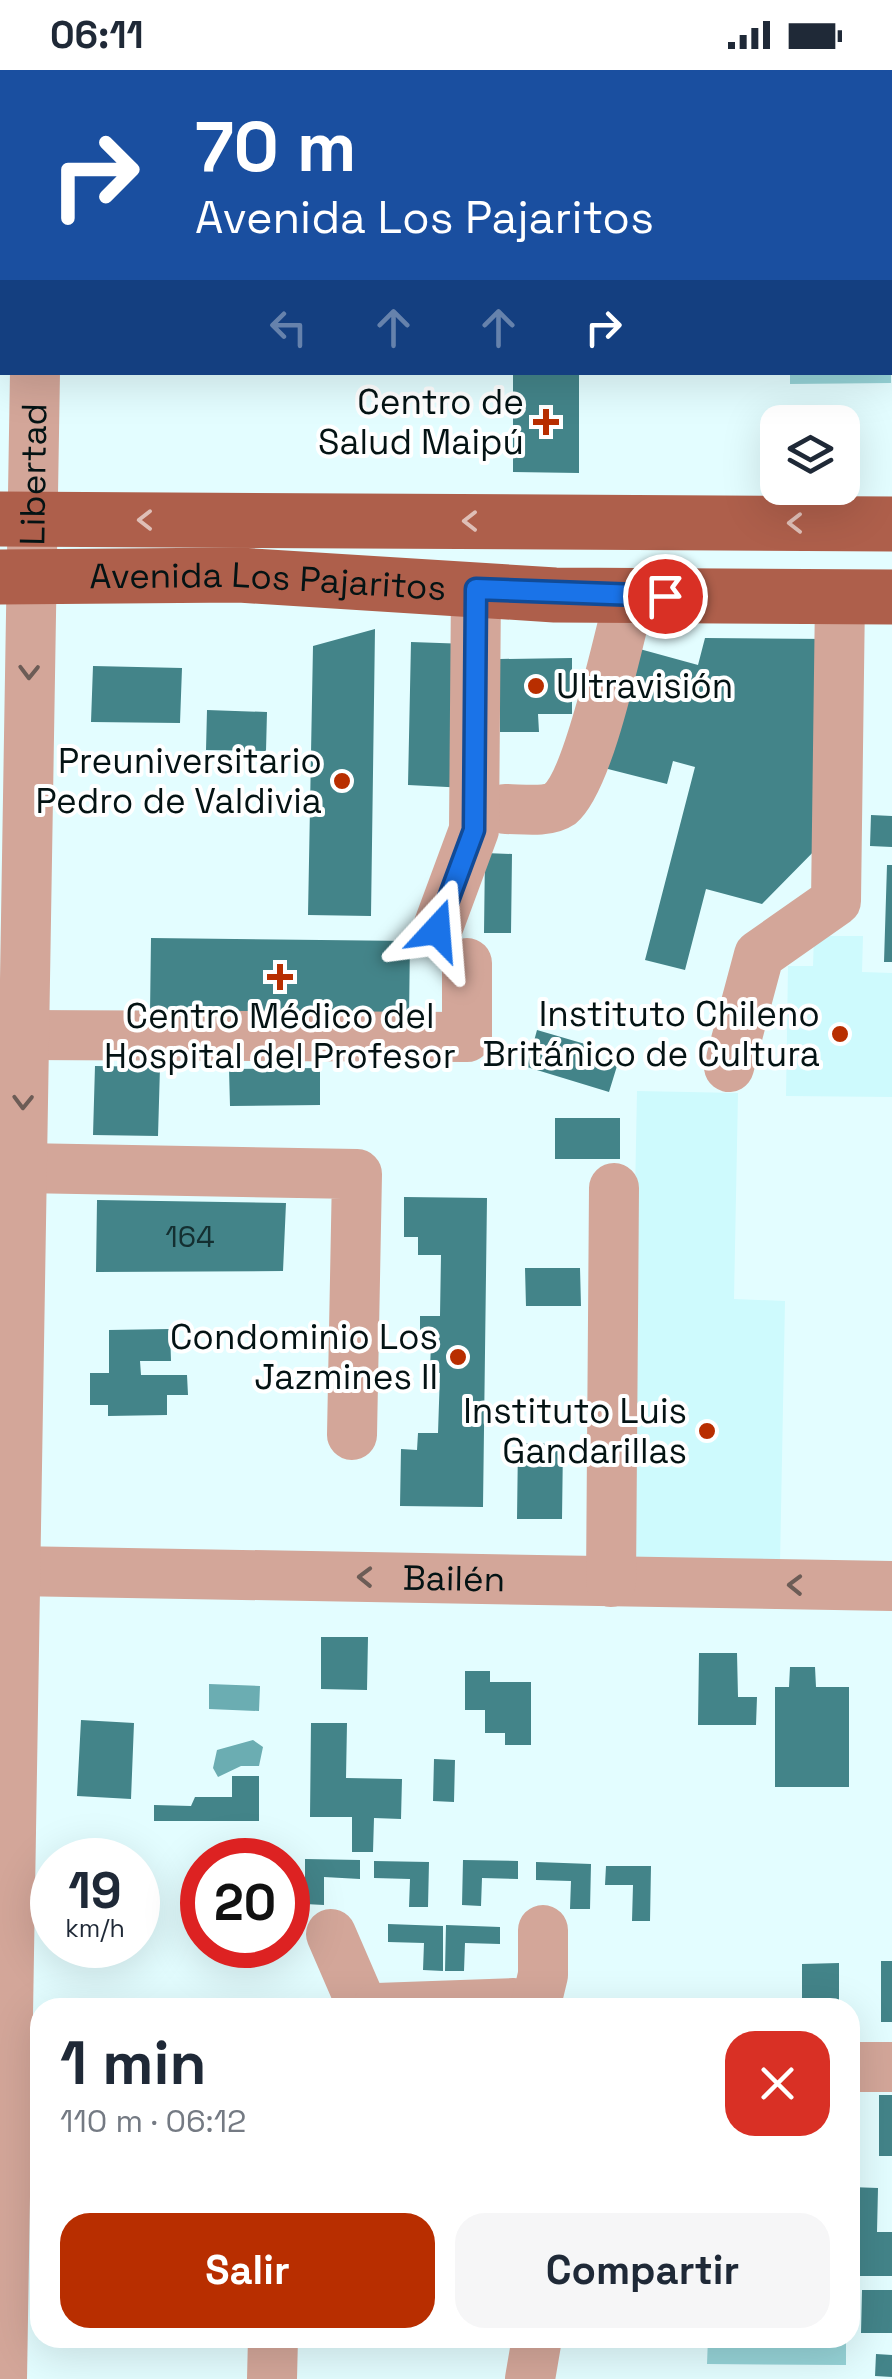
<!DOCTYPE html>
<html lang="es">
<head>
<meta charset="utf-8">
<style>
  :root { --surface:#fff; --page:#f6f6f7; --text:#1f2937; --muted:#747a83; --accent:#b82e00 }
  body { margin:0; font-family:"Space Grotesk",sans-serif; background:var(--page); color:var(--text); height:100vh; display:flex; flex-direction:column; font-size:38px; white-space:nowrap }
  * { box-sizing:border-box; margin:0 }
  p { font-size:32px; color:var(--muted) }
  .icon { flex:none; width:55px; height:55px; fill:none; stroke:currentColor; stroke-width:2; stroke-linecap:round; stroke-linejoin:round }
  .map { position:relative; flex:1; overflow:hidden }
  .drawer { position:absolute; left:30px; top:1928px; width:830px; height:350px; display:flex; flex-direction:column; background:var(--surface); border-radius:30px; box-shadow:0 10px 40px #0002 }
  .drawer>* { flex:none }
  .hud { position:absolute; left:0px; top:0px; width:892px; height:305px; box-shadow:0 10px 40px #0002; background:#1a4fa0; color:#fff; overflow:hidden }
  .fabs { position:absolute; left:760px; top:335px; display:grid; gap:20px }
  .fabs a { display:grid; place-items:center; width:100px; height:100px; border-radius:20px; background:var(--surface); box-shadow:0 10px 40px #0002; font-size:50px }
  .speed { position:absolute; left:30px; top:1768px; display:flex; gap:20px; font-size:50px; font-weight:700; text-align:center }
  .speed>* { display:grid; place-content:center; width:130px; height:130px; border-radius:50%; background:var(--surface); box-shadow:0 10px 40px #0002; line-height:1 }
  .speed small { font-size:25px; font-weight:400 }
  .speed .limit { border:15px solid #d22; background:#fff; color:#111 }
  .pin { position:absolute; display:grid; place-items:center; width:85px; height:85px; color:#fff; margin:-42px; border:5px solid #fff; border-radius:50%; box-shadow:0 2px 10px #0007 }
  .me { position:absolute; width:110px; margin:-55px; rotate:19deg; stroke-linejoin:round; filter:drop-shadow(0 0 8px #0008) }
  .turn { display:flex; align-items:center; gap:35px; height:210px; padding:0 30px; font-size:45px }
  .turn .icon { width:130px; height:130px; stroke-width:2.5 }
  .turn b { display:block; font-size:70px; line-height:85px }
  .lanes { display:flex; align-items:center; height:95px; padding:0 30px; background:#0003; justify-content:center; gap:50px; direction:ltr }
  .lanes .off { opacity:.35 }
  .round { display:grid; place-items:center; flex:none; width:105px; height:105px; border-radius:30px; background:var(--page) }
  .overview { display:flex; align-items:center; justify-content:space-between; height:170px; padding:0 30px }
  h1 { font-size:60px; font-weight:600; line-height:75px }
  .action { display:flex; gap:20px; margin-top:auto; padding:20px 30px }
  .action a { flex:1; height:115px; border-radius:30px; background:var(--accent); color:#fff; font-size:40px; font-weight:600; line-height:115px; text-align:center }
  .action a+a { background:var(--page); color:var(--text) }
  .status { display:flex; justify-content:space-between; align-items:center; height:70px; padding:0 50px; background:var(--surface); direction:ltr }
  .status svg { height:28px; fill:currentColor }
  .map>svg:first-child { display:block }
  .built { fill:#cefafd }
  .green { fill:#96d3d7 }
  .water { fill:#6badb2 }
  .building { fill:#438489 }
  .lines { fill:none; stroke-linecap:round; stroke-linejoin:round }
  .minor { stroke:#d3a699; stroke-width:50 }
  .major { stroke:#ae5f4b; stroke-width:55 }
  .oneway { stroke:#dfbfb7 }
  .oneway2 { stroke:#6c5c56 }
  .route-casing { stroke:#114b97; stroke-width:25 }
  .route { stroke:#1a73e8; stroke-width:18 }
  .poi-dot { fill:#b82e00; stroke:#fff; stroke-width:4 }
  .labels { text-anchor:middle; stroke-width:8; stroke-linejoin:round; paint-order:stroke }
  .number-label { font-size:30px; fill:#142f31 }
  .poi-label { font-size:35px; fill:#041314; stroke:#fff; text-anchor:end }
  .street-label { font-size:35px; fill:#041314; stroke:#fff }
</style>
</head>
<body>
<div class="status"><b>06:11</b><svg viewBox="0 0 49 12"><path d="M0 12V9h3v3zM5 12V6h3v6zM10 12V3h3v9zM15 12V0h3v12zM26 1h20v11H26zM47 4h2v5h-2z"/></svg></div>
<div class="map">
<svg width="892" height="2309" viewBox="0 0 892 2309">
  <rect width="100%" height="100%" fill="#e3fdff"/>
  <!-- built -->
  <path class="built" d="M 814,866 L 863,866 L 862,902 L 892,903 L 892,1027 L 786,1026 L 788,896 L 813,896 Z
    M 637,1021 L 738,1023 L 734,1229 L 785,1231 L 780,1494 L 628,1491 Z"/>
  <!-- green -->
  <path class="green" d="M 891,250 L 891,313 L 790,314 L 790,303 L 890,302 Z
    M 708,2268 L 846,2268 L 846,2295 L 707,2294 Z"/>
  <!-- water -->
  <path class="water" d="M 209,1614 L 260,1616 L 259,1641 L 209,1639 Z
    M 253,1670 L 263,1677 L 259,1696 L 241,1696 L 218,1707 L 213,1698 L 217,1680 Z"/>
  <!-- building -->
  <path class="building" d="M 513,302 L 579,302 L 579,403 L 513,402 Z
    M 375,559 L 371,846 L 308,845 L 313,576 Z
    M 705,568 L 828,569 L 827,768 L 762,834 L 706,819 L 685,900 L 645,890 L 695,697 L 673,691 L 667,714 L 604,698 L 636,578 L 698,595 Z
    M 411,572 L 468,574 L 467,718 L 408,715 Z
    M 572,588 L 572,644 L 538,644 L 539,662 L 500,662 L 500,589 Z
    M 93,596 L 182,598 L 180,653 L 91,652 Z
    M 207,640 L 267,642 L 266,681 L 206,680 Z
    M 871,745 L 892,746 L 892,777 L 870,776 Z
    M 485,783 L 512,784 L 511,863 L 484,863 Z
    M 887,795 L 892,795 L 892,892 L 884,892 Z
    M 151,868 L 410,871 L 409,947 L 150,943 Z
    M 537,960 L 585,974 L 582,985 L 617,996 L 609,1022 L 527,997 Z
    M 95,996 L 160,997 L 158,1066 L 93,1065 Z
    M 320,998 L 320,1035 L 230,1036 L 229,999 Z
    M 555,1048 L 620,1048 L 620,1089 L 555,1089 Z
    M 404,1127 L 487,1128 L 483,1437 L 400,1436 L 401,1379 L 417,1380 L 418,1363 L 438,1363 L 440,1303 L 430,1303 L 431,1271 L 420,1271 L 420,1246 L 440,1246 L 441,1185 L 418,1185 L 418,1167 L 404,1167 Z
    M 97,1130 L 286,1133 L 283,1201 L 96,1202 Z
    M 525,1198 L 580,1198 L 581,1236 L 526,1236 Z
    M 170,1259 L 171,1291 L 140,1291 L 141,1305 L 187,1305 L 188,1325 L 167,1325 L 167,1345 L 108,1346 L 108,1335 L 90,1335 L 90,1303 L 109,1303 L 109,1260 Z
    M 518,1373 L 563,1374 L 562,1449 L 517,1449 Z
    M 321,1567 L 368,1567 L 367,1620 L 321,1619 Z
    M 699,1583 L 737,1583 L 738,1627 L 757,1627 L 756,1655 L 698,1655 Z
    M 790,1597 L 815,1597 L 816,1617 L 849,1617 L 849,1717 L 775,1717 L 775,1617 L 789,1617 Z
    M 465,1601 L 490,1601 L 490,1612 L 531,1612 L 531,1675 L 505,1675 L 505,1663 L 485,1663 L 485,1640 L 465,1640 Z
    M 81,1650 L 134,1653 L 131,1729 L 77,1726 Z
    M 311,1653 L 347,1653 L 346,1708 L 402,1709 L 401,1749 L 374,1748 L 373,1782 L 352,1782 L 352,1747 L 310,1747 Z
    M 434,1689 L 455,1690 L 454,1732 L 433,1731 Z
    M 232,1706 L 259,1706 L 259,1751 L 154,1751 L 154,1735 L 191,1736 L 195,1727 L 232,1727 Z
    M 305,1789 L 360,1790 L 360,1809 L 324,1807 L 324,1835 L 305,1834 Z
    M 463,1790 L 518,1791 L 518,1809 L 482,1808 L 481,1836 L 462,1835 Z
    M 374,1791 L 429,1792 L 428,1837 L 409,1837 L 410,1809 L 374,1808 Z
    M 536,1792 L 591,1794 L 590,1839 L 570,1839 L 571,1811 L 536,1810 Z
    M 606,1796 L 651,1796 L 650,1851 L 632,1851 L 633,1815 L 605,1815 Z
    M 388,1854 L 443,1856 L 443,1901 L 423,1900 L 424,1873 L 388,1872 Z
    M 446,1855 L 500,1857 L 500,1874 L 465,1873 L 464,1901 L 445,1901 Z
    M 881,1891 L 892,1891 L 892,1952 L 881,1952 Z
    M 839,1893 L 839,1938 L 802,1938 L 802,1894 Z
    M 879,2025 L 892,2025 L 892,2086 L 879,2086 Z
    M 850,2117 L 878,2118 L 877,2162 L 892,2162 L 892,2206 L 850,2206 Z
    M 862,2220 L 892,2220 L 892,2263 L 861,2263 Z
    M 876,2284 L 892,2285 L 892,2307 L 875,2306 Z"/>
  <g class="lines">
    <!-- minor -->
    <g class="minor">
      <path d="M 40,2 L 40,0"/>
      <path d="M 489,2 L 505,0"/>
      <path d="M 0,44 L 2,44"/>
      <path d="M 0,184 L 2,184"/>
      <path d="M 505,739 C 521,739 547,743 560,734 C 590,709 618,569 630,526"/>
      <path d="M 437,860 L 474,760 L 476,519"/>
      <path d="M 24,965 L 467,967 L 467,893"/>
      <path d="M 729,997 L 759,885 L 836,831 L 840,527"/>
      <path d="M 22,1098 L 357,1104 L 352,1365"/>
      <path id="s1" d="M 14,1501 L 892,1516"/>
      <path d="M 611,1512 L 614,1118"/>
      <path d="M 331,1864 L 363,1938"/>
      <path d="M 377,1938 L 514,1933 L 527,1938"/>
      <path d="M 535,1938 L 543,1905 L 543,1860"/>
      <path d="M 850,1997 L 892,1997"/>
      <path id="s2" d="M 2,2309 L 35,302"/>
      <path d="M 272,2309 L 273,2268"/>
      <path d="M 530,2309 L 537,2268"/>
    </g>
    <!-- major -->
    <g class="major">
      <path d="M 0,449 L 892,454"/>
      <path id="s3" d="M 0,507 L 239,505 L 555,525 L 892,527"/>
    </g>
  </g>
  <!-- one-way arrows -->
  <defs><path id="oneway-chevron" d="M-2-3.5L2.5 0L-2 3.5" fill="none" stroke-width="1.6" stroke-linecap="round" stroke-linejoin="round" transform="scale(2.5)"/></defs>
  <g class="oneway">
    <use href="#oneway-chevron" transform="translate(145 450) rotate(-180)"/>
    <use href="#oneway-chevron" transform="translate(470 451) rotate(-180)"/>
    <use href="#oneway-chevron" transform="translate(795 453) rotate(-180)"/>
  </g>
  <g class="oneway2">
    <use href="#oneway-chevron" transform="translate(29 602) rotate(91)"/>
    <use href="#oneway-chevron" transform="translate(23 1032) rotate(91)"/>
    <use href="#oneway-chevron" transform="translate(365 1507) rotate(-179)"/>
    <use href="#oneway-chevron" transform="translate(795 1515) rotate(-179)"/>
  </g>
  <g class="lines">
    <!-- route casing -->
    <g class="route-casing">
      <path id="route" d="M 437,860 L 474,760 L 476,519 L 665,526"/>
    </g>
    <!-- route -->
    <use href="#route" class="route"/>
  </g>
  <!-- markers -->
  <g class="poi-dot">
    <path d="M541 337h10v10h10v10h-10v10h-10v-10h-10v-10h10z"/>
    <circle cx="536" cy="616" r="10"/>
    <circle cx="342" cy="711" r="10"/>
    <path d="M275 892h10v10h10v10h-10v10h-10v-10h-10v-10h10z"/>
    <circle cx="840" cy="964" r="10"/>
    <circle cx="458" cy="1287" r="10"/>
    <circle cx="707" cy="1361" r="10"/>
  </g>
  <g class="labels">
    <!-- number labels -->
    <g class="number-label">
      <text x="190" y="1177">164</text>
    </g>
    <!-- poi labels -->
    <g class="poi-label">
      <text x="524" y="344">Centro de<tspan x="524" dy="40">Salud Maipú</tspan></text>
      <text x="556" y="628" text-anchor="start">Ultravisión</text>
      <text x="322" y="703">Preuniversitario<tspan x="322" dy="40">Pedro de Valdivia</tspan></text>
      <text x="820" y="956">Instituto Chileno<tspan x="820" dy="40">Británico de Cultura</tspan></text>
      <text x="280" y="958" text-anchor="middle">Centro Médico del<tspan x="280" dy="40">Hospital del Profesor</tspan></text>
      <text x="438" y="1279">Condominio Los<tspan x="438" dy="40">Jazmines II</tspan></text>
      <text x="687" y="1353">Instituto Luis<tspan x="687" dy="40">Gandarillas</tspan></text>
    </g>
    <!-- street labels -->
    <g class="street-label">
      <text dy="12" stroke="none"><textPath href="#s2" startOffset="1905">Libertad</textPath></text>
      <text dy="12" stroke="none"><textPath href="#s3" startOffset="268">Avenida Los Pajaritos</textPath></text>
      <text dy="12" stroke="none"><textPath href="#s1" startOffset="440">Bailén</textPath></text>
    </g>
  </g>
</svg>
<div class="fabs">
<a><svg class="icon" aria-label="layers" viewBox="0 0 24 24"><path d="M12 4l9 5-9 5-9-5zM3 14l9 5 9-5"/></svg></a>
</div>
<div class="speed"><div>19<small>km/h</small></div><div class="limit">20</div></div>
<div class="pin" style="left:665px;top:526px;background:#d93025"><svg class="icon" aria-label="arrive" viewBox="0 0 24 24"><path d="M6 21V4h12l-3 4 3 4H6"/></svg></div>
<svg class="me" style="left:437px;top:860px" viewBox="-20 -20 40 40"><path d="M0-17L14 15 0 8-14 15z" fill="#1a73e8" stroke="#fff" stroke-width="4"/></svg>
<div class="hud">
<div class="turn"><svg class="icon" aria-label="right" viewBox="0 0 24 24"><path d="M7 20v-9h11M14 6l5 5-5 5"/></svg><div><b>70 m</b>Avenida Los Pajaritos</div></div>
<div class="lanes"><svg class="icon off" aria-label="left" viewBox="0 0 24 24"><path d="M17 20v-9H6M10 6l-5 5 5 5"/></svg><svg class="icon off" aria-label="ahead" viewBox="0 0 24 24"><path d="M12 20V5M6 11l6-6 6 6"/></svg><svg class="icon off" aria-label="ahead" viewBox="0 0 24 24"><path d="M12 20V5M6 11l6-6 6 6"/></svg><svg class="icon" aria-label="right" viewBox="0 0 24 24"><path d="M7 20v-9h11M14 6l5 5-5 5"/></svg></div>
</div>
<section class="drawer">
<div class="overview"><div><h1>1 min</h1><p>110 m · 06:12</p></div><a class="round" style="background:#d93025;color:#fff"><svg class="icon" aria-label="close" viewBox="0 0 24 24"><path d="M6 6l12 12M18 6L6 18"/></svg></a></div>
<div class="action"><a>Salir</a><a>Compartir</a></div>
</section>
</div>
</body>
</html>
